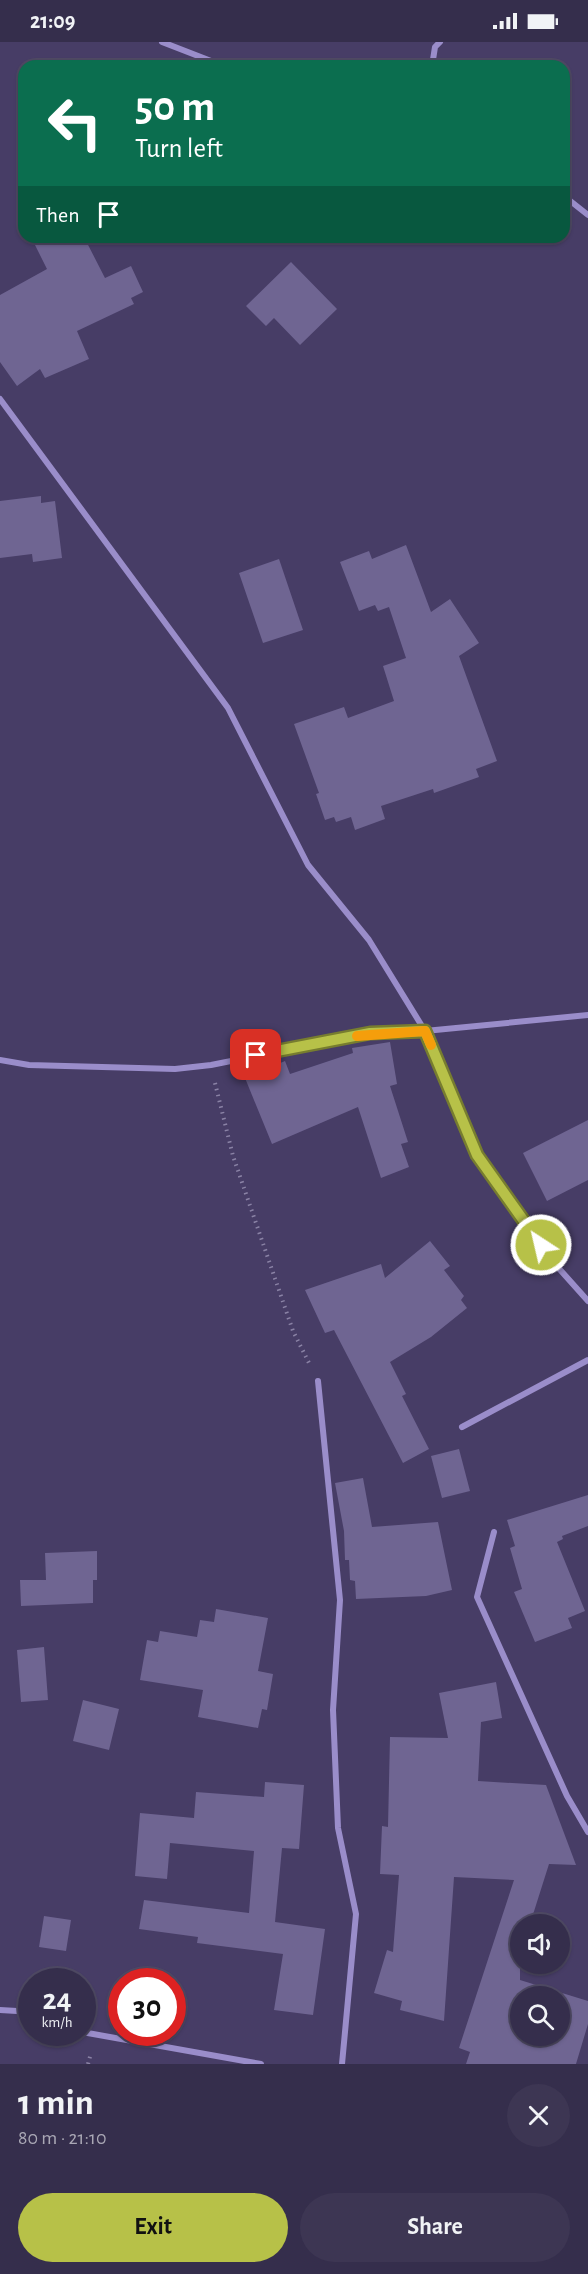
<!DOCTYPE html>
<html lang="en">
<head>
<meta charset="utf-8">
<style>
  :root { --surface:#352e4c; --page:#3d3653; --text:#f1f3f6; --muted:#aaa8b5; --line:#4f4a64; --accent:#b7c148 }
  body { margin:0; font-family:"Alegreya Sans",sans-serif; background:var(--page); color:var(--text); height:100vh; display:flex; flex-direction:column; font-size:22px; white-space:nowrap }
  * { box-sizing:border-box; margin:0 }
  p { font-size:20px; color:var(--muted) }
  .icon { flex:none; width:33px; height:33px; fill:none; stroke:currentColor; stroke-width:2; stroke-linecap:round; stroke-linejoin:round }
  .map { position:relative; height:2022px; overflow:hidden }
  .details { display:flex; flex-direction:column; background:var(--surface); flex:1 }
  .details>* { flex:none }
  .hud { position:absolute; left:18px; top:18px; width:552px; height:183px; border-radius:18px; box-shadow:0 2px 4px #0004,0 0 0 2px var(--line); background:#0b6e4f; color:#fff; overflow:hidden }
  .tools { position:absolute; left:510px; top:1872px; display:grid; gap:12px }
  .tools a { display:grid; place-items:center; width:60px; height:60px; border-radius:50%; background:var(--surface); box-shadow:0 2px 4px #0004,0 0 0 2px var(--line); font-size:30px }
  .speed { position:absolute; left:18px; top:1926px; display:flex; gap:12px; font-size:30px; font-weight:700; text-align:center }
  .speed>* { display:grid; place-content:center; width:78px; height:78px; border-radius:50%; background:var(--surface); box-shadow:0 2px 4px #0004,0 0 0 2px var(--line); line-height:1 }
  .speed small { font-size:15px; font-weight:400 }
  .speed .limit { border:9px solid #d22; background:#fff; color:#111 }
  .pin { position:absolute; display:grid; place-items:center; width:51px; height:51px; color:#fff; margin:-26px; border-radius:12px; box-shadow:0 3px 9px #0006 }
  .me { position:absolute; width:66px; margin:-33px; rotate:325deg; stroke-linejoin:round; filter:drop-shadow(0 0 4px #0008) }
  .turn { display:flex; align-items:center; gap:21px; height:126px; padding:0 18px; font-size:27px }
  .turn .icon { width:78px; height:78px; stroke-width:2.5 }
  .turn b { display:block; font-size:42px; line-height:51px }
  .then { display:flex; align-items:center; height:57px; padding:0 18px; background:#0003; gap:12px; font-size:22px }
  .round { display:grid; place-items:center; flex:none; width:63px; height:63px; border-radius:32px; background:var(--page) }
  .overview { display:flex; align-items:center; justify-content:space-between; height:102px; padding:0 18px }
  h1 { font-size:36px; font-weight:600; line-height:45px }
  .primary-button { display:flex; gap:12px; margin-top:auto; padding:12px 18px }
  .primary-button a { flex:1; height:69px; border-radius:36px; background:var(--accent); color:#111; font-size:24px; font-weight:600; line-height:69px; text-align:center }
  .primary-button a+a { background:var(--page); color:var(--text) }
  .status { display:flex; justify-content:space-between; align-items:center; height:42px; padding:0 30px; background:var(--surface); direction:ltr }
  .status svg { height:16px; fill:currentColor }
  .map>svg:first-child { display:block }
  .building { fill:#6f6592; fill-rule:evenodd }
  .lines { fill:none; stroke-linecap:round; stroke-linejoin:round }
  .path { stroke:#8a82a5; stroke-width:4; stroke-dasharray:1.5 4.5; stroke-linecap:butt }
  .minor { stroke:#9a8dca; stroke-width:6 }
  .route-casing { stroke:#777d2f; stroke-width:15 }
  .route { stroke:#b7c148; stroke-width:10 }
  .slow { stroke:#f59e0b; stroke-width:10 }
</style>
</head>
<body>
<div class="status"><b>21:09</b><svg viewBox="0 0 49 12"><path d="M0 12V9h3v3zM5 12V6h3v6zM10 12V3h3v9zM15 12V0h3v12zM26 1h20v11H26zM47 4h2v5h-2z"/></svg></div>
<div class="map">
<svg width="588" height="2022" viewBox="0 0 588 2022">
  <rect width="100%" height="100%" fill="#473d66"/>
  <!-- building -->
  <path class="building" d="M 31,195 L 84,195 L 105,236 L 131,224 L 143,250 L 131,256 L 134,262 L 77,289 L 89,317 L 45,336 L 40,327 L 17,344 L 0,320 L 0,253 L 47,227 Z
    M 291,220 L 337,267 L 300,303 L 274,276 L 266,284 L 246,264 Z
    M 41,454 L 41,461 L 55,459 L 62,516 L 33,520 L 32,512 L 0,516 L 0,459 Z
    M 406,503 L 431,570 L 450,557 L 479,601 L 459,614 L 497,719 L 476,727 L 479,735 L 434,751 L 433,747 L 381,764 L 385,777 L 355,788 L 351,775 L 336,780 L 334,775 L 325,778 L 316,752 L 319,751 L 294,682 L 344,665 L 348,676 L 394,659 L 383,624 L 406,616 L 389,565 L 378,569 L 375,563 L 359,569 L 340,520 L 369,509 L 372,517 Z
    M 279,517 L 303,588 L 263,601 L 239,531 Z
    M 390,1000 L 397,1042 L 390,1044 L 408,1100 L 401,1102 L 409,1125 L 381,1136 L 358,1065 L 272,1102 L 245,1036 L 285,1019 L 290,1032 L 353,1011 L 352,1006 Z
    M 588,1078 L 588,1138 L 547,1159 L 523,1111 Z
    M 430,1199 L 450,1224 L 444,1228 L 464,1254 L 461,1258 L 467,1266 L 431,1295 L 390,1320 L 406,1352 L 402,1354 L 429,1407 L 403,1421 L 334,1288 L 325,1291 L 305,1248 L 381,1222 L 385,1236 Z
    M 459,1407 L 470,1449 L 442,1456 L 431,1414 Z
    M 363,1436 L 372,1485 L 438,1480 L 452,1548 L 426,1554 L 356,1557 L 355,1539 L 350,1538 L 349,1518 L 345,1518 L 344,1489 L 335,1441 Z
    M 588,1453 L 588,1484 L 562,1494 L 563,1497 L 557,1500 L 585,1569 L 568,1576 L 572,1586 L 535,1600 L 514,1550 L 522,1547 L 510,1506 L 515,1504 L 507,1478 Z
    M 97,1509 L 97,1538 L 93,1538 L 93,1561 L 21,1564 L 20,1538 L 46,1538 L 45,1511 Z
    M 216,1567 L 268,1576 L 258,1629 L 273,1632 L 267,1668 L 262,1667 L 258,1686 L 198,1675 L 203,1648 L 140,1638 L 147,1598 L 158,1600 L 160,1589 L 197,1595 L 200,1578 L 214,1580 Z
    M 44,1605 L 48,1658 L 21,1660 L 17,1608 Z
    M 496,1640 L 502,1676 L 481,1680 L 478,1739 L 546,1743 L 576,1823 L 549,1822 L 530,1882 L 520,1882 L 520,1938 L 588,1959 L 588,1982 L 576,2022 L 466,2022 L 470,2010 L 459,2006 L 514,1838 L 454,1835 L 444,1979 L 400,1968 L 402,1959 L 374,1951 L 387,1908 L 393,1910 L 399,1833 L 380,1832 L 382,1784 L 388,1785 L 390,1695 L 448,1696 L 439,1651 ZM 520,1954 L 560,1954 L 560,1994 L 520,1994 Z
    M 83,1658 L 119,1667 L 109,1708 L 73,1699 Z
    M 265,1740 L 304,1743 L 299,1807 L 282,1806 L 275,1880 L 325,1887 L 313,1973 L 274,1968 L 283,1912 L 197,1901 L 198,1895 L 139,1887 L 144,1858 L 249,1871 L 254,1809 L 170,1801 L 167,1837 L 135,1834 L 140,1771 L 194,1776 L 196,1750 L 264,1755 Z
    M 44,1874 L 71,1878 L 66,1909 L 39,1905 Z"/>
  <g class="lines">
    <!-- path -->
    <path class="path" d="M 215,1041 L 233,1114 L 293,1289 L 310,1323
      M 88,2022 L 91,2011"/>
    <!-- minor -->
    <path class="minor" d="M 162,0 L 224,24
      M 392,24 L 403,19 L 426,24
      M 432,24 L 435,5 L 440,0
      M 564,154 L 588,173
      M 0,357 L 228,666 L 308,823 L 369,898 L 425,989 L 477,1113 L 554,1221 L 588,1259
      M 0,1018 L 29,1023 L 175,1027 L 211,1023 L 370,991 L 425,989 L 588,973
      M 318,1339 L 340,1558 L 333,1668 L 338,1786 L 356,1872 L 342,2022
      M 462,1385 L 588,1318
      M 494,1490 L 477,1555 L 567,1754 L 588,1790
      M 0,1968 L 17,1969 L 32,1974
      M 82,1990 L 261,2022"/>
  </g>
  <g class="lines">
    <!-- route casing -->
    <g class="route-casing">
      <path id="route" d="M 256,1013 L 370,991 L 425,989 L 477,1113 L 541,1203"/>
    </g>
    <!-- route -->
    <use href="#route" class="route"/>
    <!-- slow -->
    <path class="slow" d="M 357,994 L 425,989 L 431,1003"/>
  </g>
</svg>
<div class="tools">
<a><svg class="icon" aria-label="sound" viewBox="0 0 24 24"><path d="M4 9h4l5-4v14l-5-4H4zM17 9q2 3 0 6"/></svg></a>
<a><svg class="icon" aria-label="search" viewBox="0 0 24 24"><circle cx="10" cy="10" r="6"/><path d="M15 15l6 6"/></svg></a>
</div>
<div class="speed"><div>24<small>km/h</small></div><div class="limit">30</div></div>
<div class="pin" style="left:256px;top:1013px;background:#d93025"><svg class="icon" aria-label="arrive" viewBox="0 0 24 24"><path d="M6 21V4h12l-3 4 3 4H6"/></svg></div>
<svg class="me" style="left:541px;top:1203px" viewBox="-20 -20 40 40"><circle r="17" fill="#b7c148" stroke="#fff" stroke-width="3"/><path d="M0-11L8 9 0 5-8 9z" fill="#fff"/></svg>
<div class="hud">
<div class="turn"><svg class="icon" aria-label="left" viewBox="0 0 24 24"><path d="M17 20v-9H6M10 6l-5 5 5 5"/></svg><div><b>50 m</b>Turn left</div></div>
<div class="then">Then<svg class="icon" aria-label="arrive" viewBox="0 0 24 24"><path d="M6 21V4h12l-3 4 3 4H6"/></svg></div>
</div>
</div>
<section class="details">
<div class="overview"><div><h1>1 min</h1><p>80 m · 21:10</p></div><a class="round"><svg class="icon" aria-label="close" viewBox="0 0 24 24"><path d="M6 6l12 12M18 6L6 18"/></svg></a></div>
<div class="primary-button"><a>Exit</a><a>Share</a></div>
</section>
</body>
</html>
